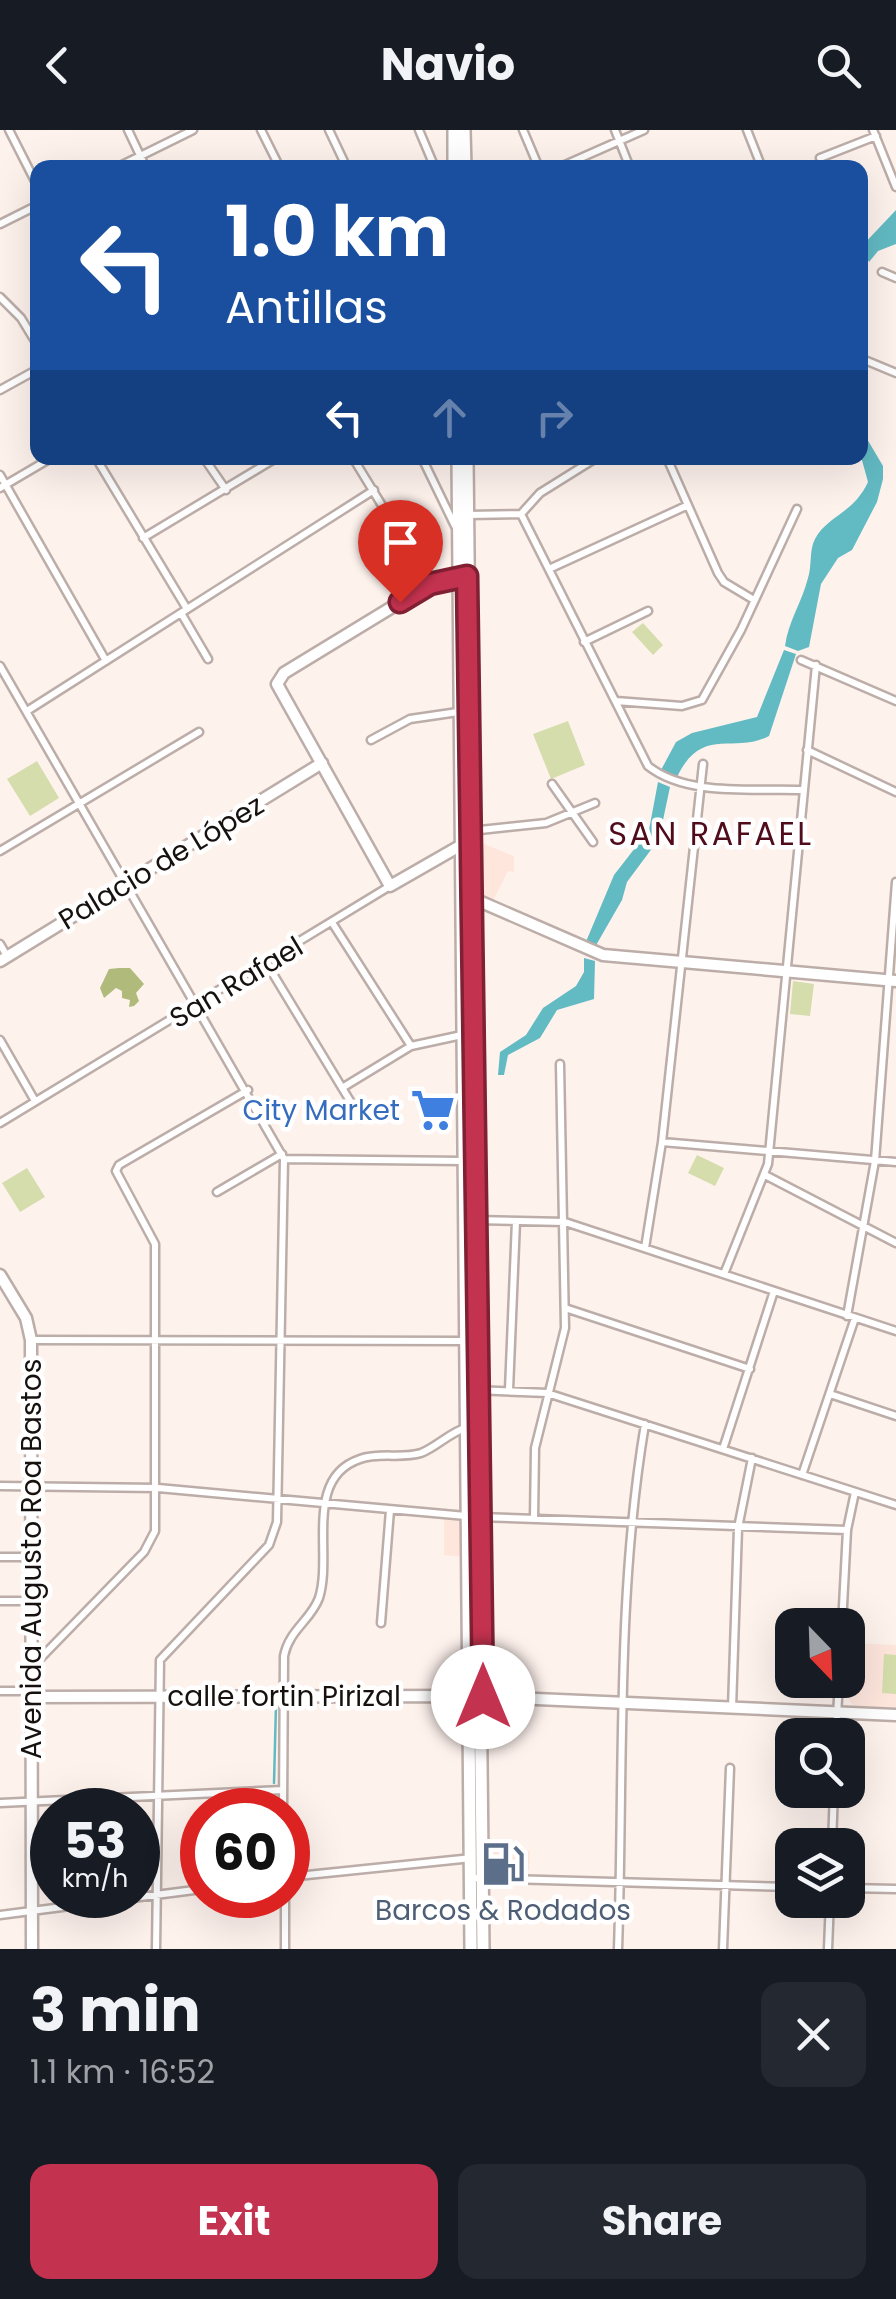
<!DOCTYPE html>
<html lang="en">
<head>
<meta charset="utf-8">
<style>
  :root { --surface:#171b24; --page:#242831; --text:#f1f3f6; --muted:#9ea1a6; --accent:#c3324f }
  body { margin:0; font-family:Poppins,sans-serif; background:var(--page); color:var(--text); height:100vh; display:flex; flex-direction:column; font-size:38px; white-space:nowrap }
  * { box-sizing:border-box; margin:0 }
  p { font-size:32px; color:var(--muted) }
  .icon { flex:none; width:55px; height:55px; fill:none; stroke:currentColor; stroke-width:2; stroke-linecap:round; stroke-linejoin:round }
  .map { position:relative; height:1819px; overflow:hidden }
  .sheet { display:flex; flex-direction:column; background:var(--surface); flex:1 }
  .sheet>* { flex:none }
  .hud { position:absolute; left:30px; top:30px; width:838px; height:305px; border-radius:20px; box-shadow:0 10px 40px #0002; background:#1a4fa0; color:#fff; overflow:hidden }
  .needle { width:65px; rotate:157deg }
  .tools { position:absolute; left:775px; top:1478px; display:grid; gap:20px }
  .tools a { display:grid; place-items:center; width:90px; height:90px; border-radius:20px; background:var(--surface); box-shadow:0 10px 40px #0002; font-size:50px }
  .speed { position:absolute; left:30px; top:1658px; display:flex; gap:20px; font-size:50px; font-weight:700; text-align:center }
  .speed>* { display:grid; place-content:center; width:130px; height:130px; border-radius:50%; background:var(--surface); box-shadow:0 10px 40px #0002; line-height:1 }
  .speed small { font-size:25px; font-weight:400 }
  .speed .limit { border:15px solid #d22; background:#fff; color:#111 }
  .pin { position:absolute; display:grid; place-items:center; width:85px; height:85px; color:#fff; margin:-102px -42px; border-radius:50% 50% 50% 0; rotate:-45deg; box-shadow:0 0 10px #0007 }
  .pin .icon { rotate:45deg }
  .me { position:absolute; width:110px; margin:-55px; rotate:0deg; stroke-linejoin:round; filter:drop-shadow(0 0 8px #0008) }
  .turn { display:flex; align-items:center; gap:35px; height:210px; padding:0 30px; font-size:45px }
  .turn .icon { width:130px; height:130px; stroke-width:2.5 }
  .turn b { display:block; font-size:70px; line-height:85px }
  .lanes { display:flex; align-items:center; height:95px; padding:0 30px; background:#0003; justify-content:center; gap:50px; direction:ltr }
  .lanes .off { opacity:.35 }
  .round { display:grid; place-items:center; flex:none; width:105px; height:105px; border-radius:20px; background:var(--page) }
  .summary { display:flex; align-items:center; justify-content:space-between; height:170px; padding:0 30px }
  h1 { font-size:60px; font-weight:700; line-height:75px }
  .button { display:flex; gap:20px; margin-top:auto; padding:20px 30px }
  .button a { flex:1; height:115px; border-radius:20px; background:var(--accent); color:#fff; font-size:40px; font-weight:700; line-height:115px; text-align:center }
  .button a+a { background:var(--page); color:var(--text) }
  header { display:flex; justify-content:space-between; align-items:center; height:130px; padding:0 30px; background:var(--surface); font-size:45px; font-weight:700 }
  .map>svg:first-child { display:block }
  .built { fill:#fee6dd }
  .green { fill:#d4ddab }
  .forest { fill:#b0bb7b }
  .water { fill:#62bac3 }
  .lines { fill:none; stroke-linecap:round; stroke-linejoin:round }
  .stream { stroke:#62bac3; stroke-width:2.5 }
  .street-casing { stroke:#bcada8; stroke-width:11 }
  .secondary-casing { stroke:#bcada8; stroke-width:15 }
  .primary-casing { stroke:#bcada8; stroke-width:16 }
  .street { stroke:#fff; stroke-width:6 }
  .secondary { stroke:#fff; stroke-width:10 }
  .primary { stroke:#fff; stroke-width:11 }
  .route-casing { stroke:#7f2033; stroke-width:25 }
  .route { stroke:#c3324f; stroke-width:18 }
  .labels { text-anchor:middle; stroke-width:9; stroke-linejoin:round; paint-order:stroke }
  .street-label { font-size:28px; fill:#16110f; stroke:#fff }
  .shop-label { font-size:28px; fill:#366cbe; stroke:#fff; text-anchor:end }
  .service-label { font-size:28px; fill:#4e5e75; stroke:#fff }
  .quarter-label { font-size:32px; letter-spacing:2.5px; fill:#510c1b; stroke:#fff }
</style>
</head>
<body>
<header><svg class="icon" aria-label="back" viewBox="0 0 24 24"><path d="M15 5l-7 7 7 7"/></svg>Navio<svg class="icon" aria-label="search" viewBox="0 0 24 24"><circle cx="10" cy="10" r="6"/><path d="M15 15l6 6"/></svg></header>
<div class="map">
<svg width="896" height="1819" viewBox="0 0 896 1819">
  <rect width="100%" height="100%" fill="#fef2ed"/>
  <!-- built -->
  <path class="built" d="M 477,711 L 514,726 L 514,742 L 508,741 L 493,771 L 479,766 Z
    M 444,1390 L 464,1391 L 465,1427 L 444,1425 Z
    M 851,1513 L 896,1515 L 896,1578 L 854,1576 L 849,1570 Z
    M 492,1720 L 530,1721 L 529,1740 L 492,1738 Z"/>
  <!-- green -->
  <path class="green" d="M 643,493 L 663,515 L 653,525 L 632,502 Z
    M 568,591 L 585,635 L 551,649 L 533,604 Z
    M 37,631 L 59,668 L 30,686 L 7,649 Z
    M 793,851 L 814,854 L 810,886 L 790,884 Z
    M 697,1025 L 724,1038 L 715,1056 L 688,1043 Z
    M 27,1038 L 45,1067 L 20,1082 L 2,1053 Z
    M 884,1524 L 896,1525 L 896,1564 L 882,1563 Z"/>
  <!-- forest -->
  <path class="forest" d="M 119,838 L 130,838 L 144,854 L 136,863 L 139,871 L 134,876 L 129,877 L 130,870 L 122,868 L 122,861 L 116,858 L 104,868 L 100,858 L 109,839 Z"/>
  <!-- water -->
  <path class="water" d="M 896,80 L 896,114 L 878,121 L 869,132 L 861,117 Z
    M 860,297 L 883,336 L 883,349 L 877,372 L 852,420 L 838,428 L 821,454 L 809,517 L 798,521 L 785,516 C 788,492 802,472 808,448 C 812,436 809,420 815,409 C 827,386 854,383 868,352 L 860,323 Z
    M 784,520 L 796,524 L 769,606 C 733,625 702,595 677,647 L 661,640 L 676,612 L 692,603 L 757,587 Z
    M 658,652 L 670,657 L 659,709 L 627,752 L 622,770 L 595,817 L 585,814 L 614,745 L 649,700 Z
    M 584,828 L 595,831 L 594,869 L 557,880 L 540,908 L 508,925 L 504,945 L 498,945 L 500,922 L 526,905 L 543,878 L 576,856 L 584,842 Z"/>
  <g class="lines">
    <!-- stream -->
    <path class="stream" d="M 274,1653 L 276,1575"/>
    <!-- street casing -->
    <g class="street-casing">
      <path id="street" d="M 9,0 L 38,57
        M 128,0 L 146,38
        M 261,0 L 280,38
        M 329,0 L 347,38
        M 419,0 L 435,38
        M 523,0 L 539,38
        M 615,0 L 630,38
        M 747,0 L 762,38
        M 873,0 L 896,57
        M 820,28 L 876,6
        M 116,38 L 193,0
        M 558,38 L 644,0
        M 0,94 L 38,75
        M 882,142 L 896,148
        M 0,167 L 21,188 L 38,216
        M 860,228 L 896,243
        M 0,260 L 38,239
        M 96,328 L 187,479
        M 204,328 L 226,360
        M 353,328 L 430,454
        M 422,328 L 455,396
        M 667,328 L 718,443 L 724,452 L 754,470
        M 0,345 L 106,531
        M 0,358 L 51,328
        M 521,384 L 648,636 C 687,667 755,658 802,660
        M 468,385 L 521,384 L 540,363 L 596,328
        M 143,408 L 276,328
        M 549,439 L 686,376
        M 181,483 L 208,529
        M 584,512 L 648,481
        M 801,530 L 896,571
        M 0,536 L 284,1029 L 277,1392 L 269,1415 L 160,1530 L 156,1819
        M 616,571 L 682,576 L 702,570 L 741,500 L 797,379
        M 27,581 L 374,360
        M 371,610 L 410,589 L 458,582
        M 807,620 L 896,662
        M 552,654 L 593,712
        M 471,701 L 546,693 L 595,673
        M 0,721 L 199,602
        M 333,794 L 411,916
        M 0,814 L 7,826
        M 267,834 L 361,989
        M 0,910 L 35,971
        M 342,958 L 411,916 L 462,905
        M 0,993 L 390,756
        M 662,1012 L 896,1032
        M 284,1029 L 463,1031
        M 765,1045 L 896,1113
        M 217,1062 L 282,1024
        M 475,1090 L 565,1092 L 896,1201
        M 645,1118 L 662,1012 L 703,634
        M 724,1144 L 768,1034 L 816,535
        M 565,1178 L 750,1239
        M 847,1186 L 875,1031 L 896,752
        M 31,1210 L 466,1211
        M 475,1260 L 547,1263 L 896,1375
        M 509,1260 L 516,1091
        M 830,1264 L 896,1286
        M 723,1319 L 774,1161
        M 802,1345 L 855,1188
        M 0,1356 L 158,1358 L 466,1386
        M 479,1387 L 847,1400
        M 534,1389 L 535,1318 L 565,1198 L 560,934
        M 0,1427 L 31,1427
        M 0,1471 L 31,1471
        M 381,1493 L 390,1380
        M 842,1495 L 847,1400 L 855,1362
        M 31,1538 L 144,1422 L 155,1401 L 155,1114 L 116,1041 L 119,1035 L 248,960
        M 0,1561 L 31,1561
        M 732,1578 L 738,1398 L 752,1328
        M 836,1605 L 839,1550
        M 0,1673 L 283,1660
        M 283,1680 L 284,1526 C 289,1500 311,1490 319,1468 C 333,1425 303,1348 360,1329 C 379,1322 402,1329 421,1323 C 438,1316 450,1302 468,1297
        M 832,1715 L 834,1660
        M 288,1747 L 472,1728
        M 471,1748 L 792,1757
        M 848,1758 L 896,1759
        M 0,1785 L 202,1759
        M 285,1819 L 285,1765
        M 618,1819 C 624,1645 616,1466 645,1294
        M 723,1819 L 730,1638
        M 828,1819 L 830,1770"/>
    </g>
    <!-- secondary casing -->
    <g class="secondary-casing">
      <path id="secondary" d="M 465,713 L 390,756 L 277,554 L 284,543 L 430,454 L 466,447
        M 465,765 L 603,825 L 896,851
        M 0,831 L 322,633
        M 0,1145 L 26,1188 L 31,1210 L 32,1819
        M 31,1567 L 470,1566 L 896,1585"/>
    </g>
    <!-- primary casing -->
    <g class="primary-casing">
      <path id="primary" d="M 454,0 L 454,38
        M 464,0 L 465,38
        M 458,328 L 471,1819
        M 467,328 L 483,1819"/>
    </g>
    <!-- street -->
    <use href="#street" class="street"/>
    <!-- secondary -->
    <use href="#secondary" class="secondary"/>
    <!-- primary -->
    <use href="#primary" class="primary"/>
  </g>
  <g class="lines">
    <!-- route casing -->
    <g class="route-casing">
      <path id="route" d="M 400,472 L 430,454 L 467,446 L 483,1567"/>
    </g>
    <!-- route -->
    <use href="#route" class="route"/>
  </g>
  <!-- icons -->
  <defs>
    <g id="supermarket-bare" transform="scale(3.45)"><path d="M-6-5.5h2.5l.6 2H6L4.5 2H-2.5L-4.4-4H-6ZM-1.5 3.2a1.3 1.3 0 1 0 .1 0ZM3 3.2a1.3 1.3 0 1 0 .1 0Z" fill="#3f7fe0" stroke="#fff" stroke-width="2.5" paint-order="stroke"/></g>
    <g id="fuel-bare" transform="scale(3.45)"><path d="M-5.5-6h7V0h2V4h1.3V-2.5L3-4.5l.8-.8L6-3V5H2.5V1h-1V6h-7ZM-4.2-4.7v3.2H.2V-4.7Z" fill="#5c6f8a" stroke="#fff" stroke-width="2.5" paint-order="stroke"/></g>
  </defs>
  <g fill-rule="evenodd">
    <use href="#supermarket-bare" x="433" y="980"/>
    <use href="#fuel-bare" x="503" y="1734"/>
  </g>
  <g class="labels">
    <!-- street labels -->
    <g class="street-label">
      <text transform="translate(161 732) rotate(-31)" y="10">Palacio de López</text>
      <text transform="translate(236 852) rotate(-31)" y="10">San Rafael</text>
      <text transform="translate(31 1429) rotate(-90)" y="10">Avenida Augusto Roa Bastos</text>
      <text x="284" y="1576">calle fortin Pirizal</text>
    </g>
    <!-- shop labels -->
    <g class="shop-label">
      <text x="400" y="990">City Market</text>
    </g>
    <!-- service labels -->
    <g class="service-label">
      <text x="503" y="1790">Barcos &amp; Rodados</text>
    </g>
    <!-- quarter labels -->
    <g class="quarter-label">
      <text x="711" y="715">SAN RAFAEL</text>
    </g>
  </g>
</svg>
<div class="tools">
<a><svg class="needle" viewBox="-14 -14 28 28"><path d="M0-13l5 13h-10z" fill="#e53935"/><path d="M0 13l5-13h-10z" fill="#9ea1a6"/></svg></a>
<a><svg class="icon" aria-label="search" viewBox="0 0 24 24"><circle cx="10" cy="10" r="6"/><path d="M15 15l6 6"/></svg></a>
<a><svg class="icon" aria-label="layers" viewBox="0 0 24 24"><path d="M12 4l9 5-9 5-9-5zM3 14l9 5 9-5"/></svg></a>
</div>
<div class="speed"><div>53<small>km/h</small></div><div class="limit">60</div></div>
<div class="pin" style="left:400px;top:472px;background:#d93025"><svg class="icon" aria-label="arrive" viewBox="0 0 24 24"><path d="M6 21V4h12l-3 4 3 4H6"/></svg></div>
<svg class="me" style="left:483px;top:1567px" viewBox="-20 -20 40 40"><circle r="19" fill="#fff"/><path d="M0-13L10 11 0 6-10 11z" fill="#c3324f"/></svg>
<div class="hud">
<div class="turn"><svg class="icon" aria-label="left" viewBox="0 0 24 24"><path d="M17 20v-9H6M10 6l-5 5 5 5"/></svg><div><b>1.0 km</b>Antillas</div></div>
<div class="lanes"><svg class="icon" aria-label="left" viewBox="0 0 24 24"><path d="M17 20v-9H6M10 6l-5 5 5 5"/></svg><svg class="icon off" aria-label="ahead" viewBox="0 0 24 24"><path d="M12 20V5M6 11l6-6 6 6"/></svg><svg class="icon off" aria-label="right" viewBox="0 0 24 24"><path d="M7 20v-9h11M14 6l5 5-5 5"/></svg></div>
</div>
</div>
<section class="sheet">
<div class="summary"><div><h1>3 min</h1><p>1.1 km · 16:52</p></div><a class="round"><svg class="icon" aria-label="close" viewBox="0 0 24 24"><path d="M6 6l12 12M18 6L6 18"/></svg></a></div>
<div class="button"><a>Exit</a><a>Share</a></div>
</section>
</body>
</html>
